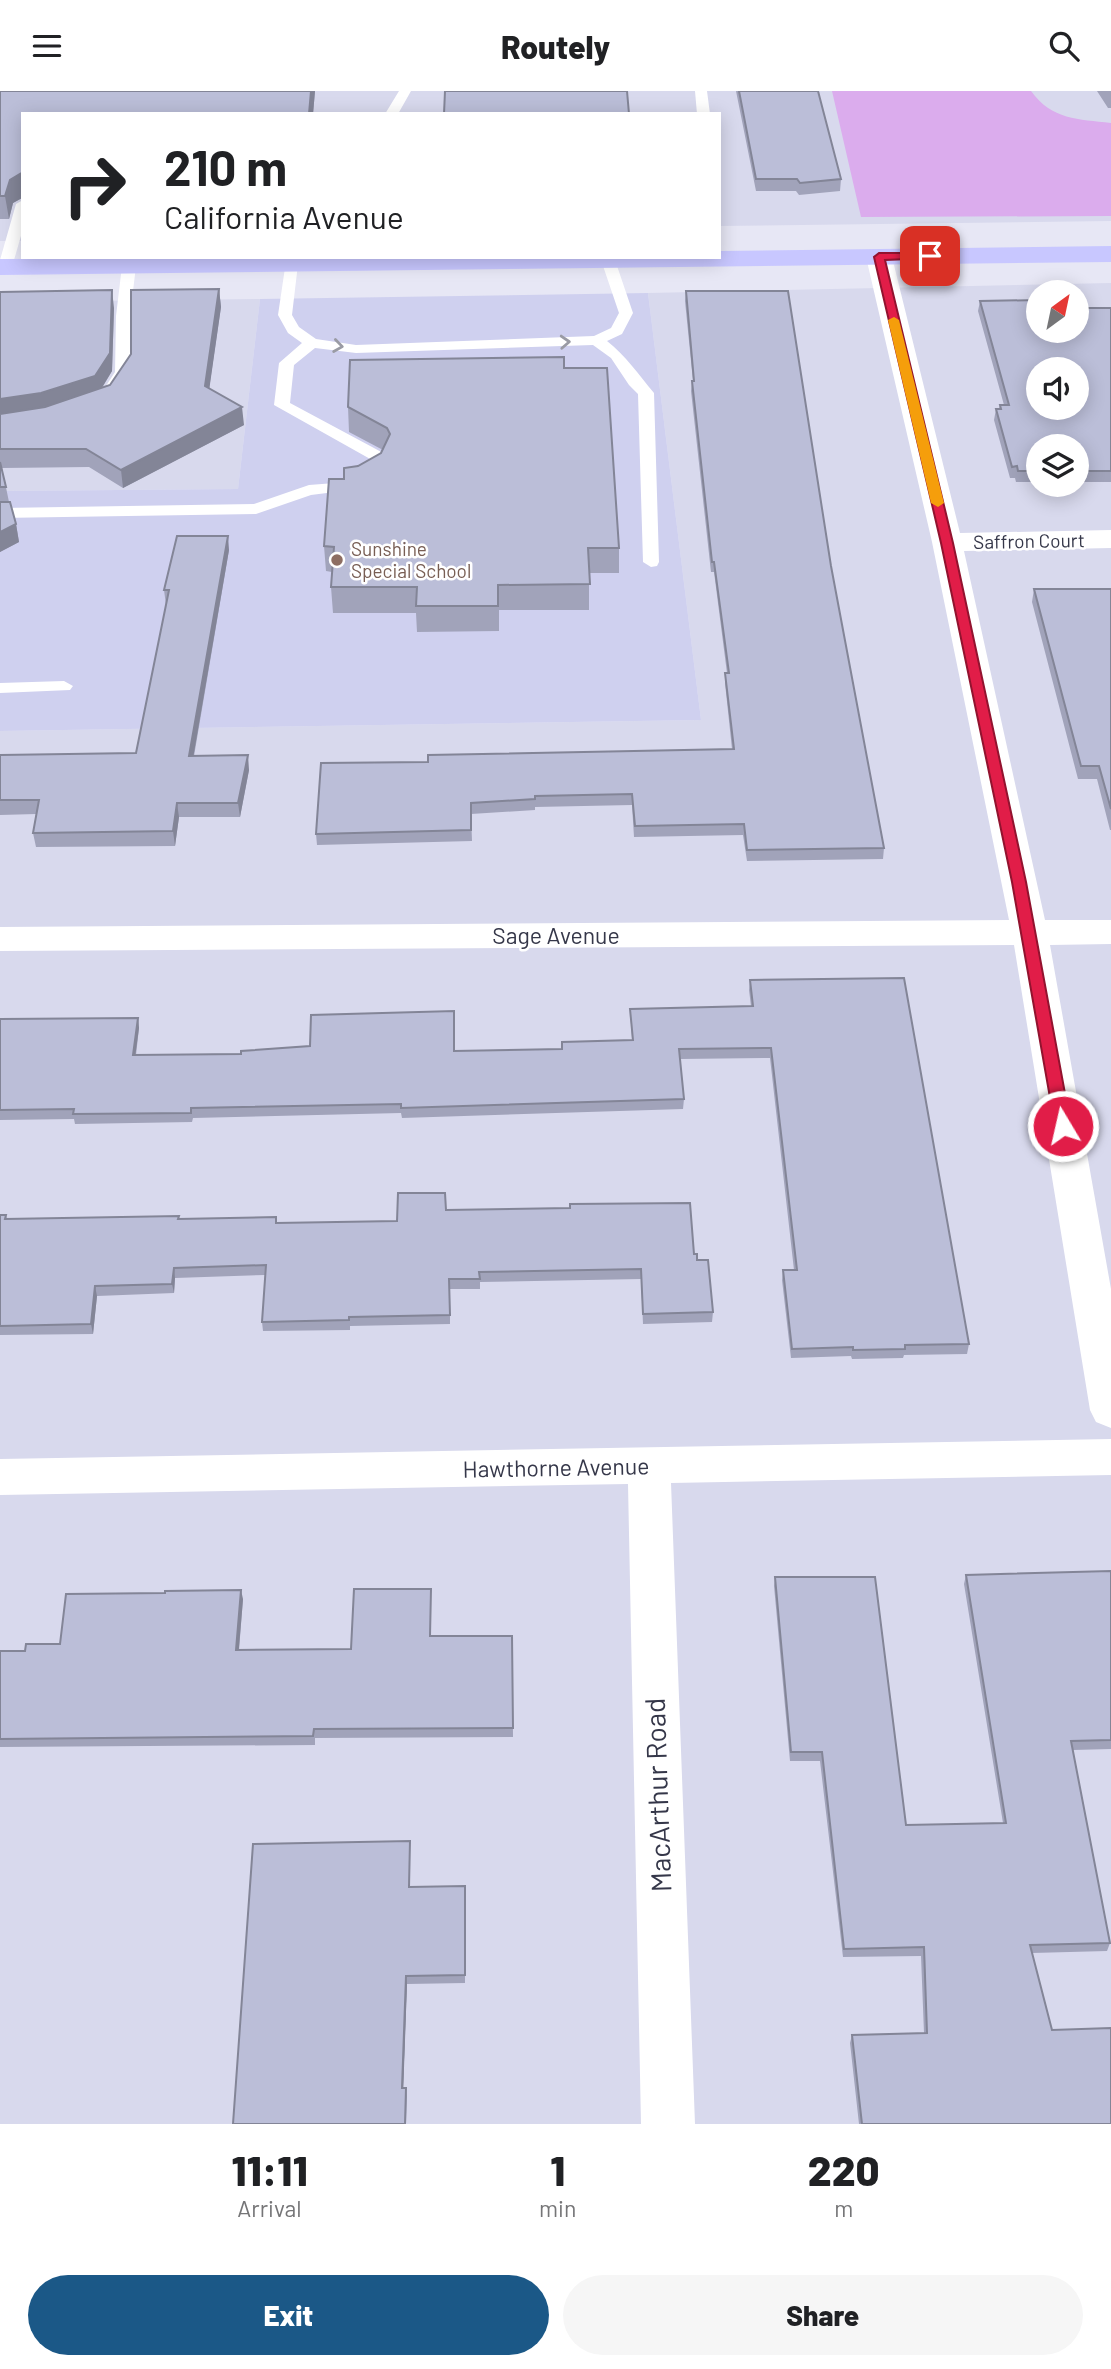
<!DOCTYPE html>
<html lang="en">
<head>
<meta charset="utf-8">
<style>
  :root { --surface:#fff; --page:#f6f6f6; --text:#202124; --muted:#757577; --accent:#1b5887 }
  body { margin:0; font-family:Barlow,sans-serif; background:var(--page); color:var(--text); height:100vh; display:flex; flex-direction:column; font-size:26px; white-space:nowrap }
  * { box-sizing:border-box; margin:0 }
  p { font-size:23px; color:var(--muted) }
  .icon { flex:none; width:38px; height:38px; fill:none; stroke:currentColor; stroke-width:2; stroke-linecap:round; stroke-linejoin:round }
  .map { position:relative; height:2033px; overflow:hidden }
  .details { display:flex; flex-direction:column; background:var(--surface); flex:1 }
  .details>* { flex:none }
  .top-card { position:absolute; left:21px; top:21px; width:700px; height:147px; border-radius:0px; box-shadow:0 4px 18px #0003; background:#fff; color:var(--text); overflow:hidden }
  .needle { width:46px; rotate:33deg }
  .tools { position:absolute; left:1026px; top:189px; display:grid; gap:14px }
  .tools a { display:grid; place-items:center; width:63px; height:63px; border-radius:50%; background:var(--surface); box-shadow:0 4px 18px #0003; font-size:35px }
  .pin { position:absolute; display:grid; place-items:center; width:60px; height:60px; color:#fff; margin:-30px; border-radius:14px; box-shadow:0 4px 10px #0006 }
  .me { position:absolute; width:77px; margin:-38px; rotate:351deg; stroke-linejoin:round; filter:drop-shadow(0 0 5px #0008) }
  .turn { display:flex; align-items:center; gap:24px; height:147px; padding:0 28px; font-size:32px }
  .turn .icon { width:91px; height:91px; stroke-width:2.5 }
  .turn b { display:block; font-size:49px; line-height:60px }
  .eta { display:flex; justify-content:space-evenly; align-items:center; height:119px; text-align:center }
  .eta b { font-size:42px; font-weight:800; line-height:49px }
  .cta { display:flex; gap:14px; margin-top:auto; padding:14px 28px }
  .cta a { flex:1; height:80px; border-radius:42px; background:var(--accent); color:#fff; font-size:28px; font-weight:800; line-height:80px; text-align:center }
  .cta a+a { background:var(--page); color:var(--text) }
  header { display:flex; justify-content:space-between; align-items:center; height:91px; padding:0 28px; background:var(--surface); font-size:32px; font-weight:800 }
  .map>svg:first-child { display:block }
  .residential { fill:#d8d9ed; fill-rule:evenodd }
  .education { fill:#cfd0ef }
  .green { fill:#dbaced }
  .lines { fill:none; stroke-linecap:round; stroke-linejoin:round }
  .lane { fill:#fff; fill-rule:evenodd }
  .street { fill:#fff; fill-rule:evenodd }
  .secondary { fill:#c8c7ff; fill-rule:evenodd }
  .wall { fill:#a1a3ba }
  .shaded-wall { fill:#838597 }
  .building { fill:#bbbed8; stroke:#838597; stroke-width:2; fill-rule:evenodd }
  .oneway { stroke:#9a9ba4 }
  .route { fill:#e11d48; stroke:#92132f; stroke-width:2 }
  .slow { fill:#f59e0b }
  .education-dot { fill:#8d6e63; stroke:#fff; stroke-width:2.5 }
  .labels { text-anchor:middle; stroke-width:5; stroke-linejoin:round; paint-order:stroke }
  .far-street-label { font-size:19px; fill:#353749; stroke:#fff }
  .far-education-label { font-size:19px; fill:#785e54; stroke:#fff; text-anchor:start }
  .street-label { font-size:23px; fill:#353749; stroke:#fff }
  .near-street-label { font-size:28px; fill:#353749; stroke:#fff }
</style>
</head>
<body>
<header><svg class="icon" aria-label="menu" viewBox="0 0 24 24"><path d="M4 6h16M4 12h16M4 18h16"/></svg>Routely<svg class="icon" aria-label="search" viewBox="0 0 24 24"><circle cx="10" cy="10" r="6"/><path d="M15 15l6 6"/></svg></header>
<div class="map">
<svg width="1111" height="2033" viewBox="0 0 1111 2033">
  <rect width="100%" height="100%" fill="#e7e7f5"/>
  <!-- residential -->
  <path class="residential" d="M 0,0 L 1111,0 L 1111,130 L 719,135 L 719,23 L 23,23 L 23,150 L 0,150 Z
    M 1111,192 L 1111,2033 L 0,2033 L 0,640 L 701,629 L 648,202 ZM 1038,201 L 1076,201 L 1076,240 L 1038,240 ZM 1038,278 L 1076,278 L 1076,317 L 1038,317 ZM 1038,355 L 1076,355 L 1076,394 L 1038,394 Z
    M 260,208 L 238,398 L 0,400 L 0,211 Z"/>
  <!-- education -->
  <path class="education" d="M 648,202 L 701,629 L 0,640 L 0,400 L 238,398 L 260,208 Z"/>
  <!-- green -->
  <path class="green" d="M 832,0 L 1031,0 C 1052,29 1078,28 1111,32 L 1111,125 L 861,126 Z"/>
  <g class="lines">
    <!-- lane -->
    <path class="lane" d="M 399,0 L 411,0 L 398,23 L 385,23 Z
      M 695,0 L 707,0 L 710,23 L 697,23 Z
      M 23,109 L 23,138 L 12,176 L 10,179 L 0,179 L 0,169 L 16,113 Z
      M 603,166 L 613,166 L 615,169 L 633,222 L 622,243 L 607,250 C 625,264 639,284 654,302 L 659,471 L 657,475 L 651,476 L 643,471 L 638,303 L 629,294 L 611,267 L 593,254 L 356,262 L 315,257 L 294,274 L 290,312 L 387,364 L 389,367 L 381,385 L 358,398 L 311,404 L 256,423 L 0,427 L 0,417 L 254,413 L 309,394 L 348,391 L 368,379 L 372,369 L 274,314 L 279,272 L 302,252 L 288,242 L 278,224 L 286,170 L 291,169 L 298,173 L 292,224 L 299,236 L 316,248 L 356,254 L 594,245 L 611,237 L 619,222 L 601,169 Z
      M 129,171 L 136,175 L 130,225 L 131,281 L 117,301 L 112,303 L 104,298 L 115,281 L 116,225 L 122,175 Z
      M 64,590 L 73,595 L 70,599 L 0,602 L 0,592 Z"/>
    <!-- street -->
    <path class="street" d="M 879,158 L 888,160 L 892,166 L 960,442 L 1111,439 L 1111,457 L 964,460 L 1045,829 L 1111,829 L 1111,853 L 1050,854 L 1111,1198 L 1111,1337 L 1096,1331 L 1090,1319 L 1014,854 L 0,860 L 0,836 L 1009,829 L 932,451 L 866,166 L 870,160 Z
      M 1111,1348 L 1111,1384 L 671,1392 L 695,2033 L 641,2033 L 628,1393 L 0,1404 L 0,1368 Z"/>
    <!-- secondary -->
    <path class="secondary" d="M 1111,155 L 1111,171 L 0,184 L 0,168 L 719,166 L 719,160 Z"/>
  </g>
  <!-- wall -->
  <path class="wall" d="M 0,0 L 315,0 L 313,23 L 23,23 L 23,111 L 22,107 L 13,112 L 9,128 L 0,128 Z
    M 736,0 L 818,0 L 841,88 L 840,100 L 799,104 L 796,100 L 756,100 Z
    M 1097,0 L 1111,0 L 1111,17 L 1108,17 Z
    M 219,198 L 221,216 L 209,298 L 244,334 L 123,397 L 89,376 L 2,377 L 9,411 L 16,433 L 19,451 L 0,461 L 0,201 L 114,217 L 112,280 L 102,297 L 110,294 Z
    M 686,200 L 831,475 L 884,757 L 883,768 L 747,770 L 743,744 L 634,746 L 632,714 L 535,716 L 535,719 L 471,723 L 472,750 L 317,754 L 316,743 L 428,671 L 732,658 L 725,592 L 725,582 L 727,582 L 714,481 L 711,481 L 691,300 L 692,290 L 693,290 L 685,210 Z
    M 980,210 L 1038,240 L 1111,217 L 1111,391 L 1076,391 L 1076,355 L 1038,355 L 1038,391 L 1016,391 L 1015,387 L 1010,387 L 994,329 L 996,318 L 999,318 L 1000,314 L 1004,314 L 978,220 Z
    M 564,277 L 619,457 L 619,482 L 589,482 L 589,519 L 499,519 L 499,540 L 417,541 L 416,522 L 333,522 L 331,496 L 332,481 L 326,480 L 324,455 L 344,388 L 358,375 L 381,362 L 383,359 L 349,341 L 348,316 Z
    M 229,459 L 194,665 L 249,679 L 240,726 L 179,726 L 175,755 L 36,756 L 33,742 L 36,723 L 0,724 L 0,664 L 136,662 L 166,514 L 164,499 Z
    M 1034,498 L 1111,498 L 1111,739 L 1110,739 L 1097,688 L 1078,688 L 1032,511 Z
    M 750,889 L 969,1253 L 967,1263 L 904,1264 L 903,1267 L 852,1268 L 851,1265 L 791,1267 L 782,1189 L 783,1179 L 794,1179 L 770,967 L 680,968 L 684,1008 L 683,1018 L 402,1027 L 401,1022 L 193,1027 L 192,1031 L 75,1033 L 74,1028 L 0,1029 L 0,928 L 138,927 L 139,937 L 136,964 L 562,958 L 632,949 L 630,918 L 751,915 L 749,899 Z
    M 446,1119 L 694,1163 L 697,1169 L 713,1221 L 712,1231 L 643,1233 L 641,1188 L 480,1191 L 480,1198 L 450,1198 L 450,1233 L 350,1235 L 350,1239 L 263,1240 L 262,1231 L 265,1184 L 175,1187 L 174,1202 L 97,1205 L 93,1243 L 0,1244 L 0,1124 L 6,1124 L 7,1128 L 179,1125 L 179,1128 L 276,1126 L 277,1132 L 397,1130 Z
    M 1111,1480 L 1111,1658 L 1073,1659 L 1110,1852 L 1107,1860 L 1032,1862 L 1052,1939 L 1111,2033 L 859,2033 L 850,1952 L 852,1944 L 924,1942 L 921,1865 L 843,1866 L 820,1670 L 790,1670 L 774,1495 L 775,1486 L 906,1734 L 1003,1732 L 964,1493 L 966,1484 Z
    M 431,1498 L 431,1545 L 512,1545 L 513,1646 L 315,1647 L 315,1654 L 0,1656 L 0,1560 L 25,1560 L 60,1553 L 243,1508 L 239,1559 L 351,1558 Z
    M 410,1750 L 410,1796 L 465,1795 L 465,1892 L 407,1893 L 403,1997 L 406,1997 L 407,2005 L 406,2033 L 233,2033 Z"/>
  <!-- shaded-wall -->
  <path class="shaded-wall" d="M 311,0 L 315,0 L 313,23 L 309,23 Z
    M 20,83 L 22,107 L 13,112 L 9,128 L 5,105 L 10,89 Z
    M 219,198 L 221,216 L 207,314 L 205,295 Z
    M 112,199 L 114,217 L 112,280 L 98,303 L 0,326 L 0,308 Z
    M 242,316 L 244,334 L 123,397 L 121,379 Z
    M 16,433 L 19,451 L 0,461 L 0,441 Z
    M 228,445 L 229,459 L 191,679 L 189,665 Z
    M 248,664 L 249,679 L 240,726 L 238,712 Z
    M 177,712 L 179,726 L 175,755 L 173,740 Z
    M 138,927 L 139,937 L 134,974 L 133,964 Z
    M 174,1177 L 175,1187 L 174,1202 L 172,1193 Z
    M 95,1195 L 97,1205 L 93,1243 L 91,1233 Z
    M 241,1499 L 243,1508 L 238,1568 L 236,1559 Z
    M 410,1750 L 410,1804 L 409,1796 Z
    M 406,1885 L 407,1893 L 403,2005 L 402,1997 Z
    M 406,1997 L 406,2033 L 405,2033 Z"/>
  <!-- building -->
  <path class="building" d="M 0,0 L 311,0 L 309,23 L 23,23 L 23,105 L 22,105 L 20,83 L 10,89 L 5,105 L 0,105 Z
    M 445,0 L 627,0 L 629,23 L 444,23 Z
    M 739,0 L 818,0 L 841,88 L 800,92 L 797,88 L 756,88 Z
    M 219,198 L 205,295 L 242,316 L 121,379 L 86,358 L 0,358 L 0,323 L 45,316 L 110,294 L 131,263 L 131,199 Z
    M 112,199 L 110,262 L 95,285 L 41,302 L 0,308 L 0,201 Z
    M 686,200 L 788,200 L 831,475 L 884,757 L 747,759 L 744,733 L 635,735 L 632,703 L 535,705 L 535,708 L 471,712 L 471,739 L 316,743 L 321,672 L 428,671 L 428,664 L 734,658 L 725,582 L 729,582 L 714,471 L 712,471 L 692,290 L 694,290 Z
    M 1038,209 L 1038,240 L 1076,240 L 1076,217 L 1111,217 L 1111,380 L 1076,380 L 1076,355 L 1038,355 L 1038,380 L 1018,380 L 1017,375 L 1012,376 L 996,318 L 1001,318 L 1000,314 L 1009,314 L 980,210 ZM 1038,278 L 1076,278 L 1076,317 L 1038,317 Z
    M 564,266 L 564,277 L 607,277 L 619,457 L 588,457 L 590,493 L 498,494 L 498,515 L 416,515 L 417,496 L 331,496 L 334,456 L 324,455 L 329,388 L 344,388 L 344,377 L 358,375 L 381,362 L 390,343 L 387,337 L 348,316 L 350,269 Z
    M 0,371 L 6,396 L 0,396 Z
    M 0,411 L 10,411 L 16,433 L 0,441 Z
    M 177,445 L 228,445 L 189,665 L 248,664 L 238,712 L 177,712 L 173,740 L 33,742 L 39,709 L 0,709 L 0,664 L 136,662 L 169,499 L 164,499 Z
    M 1034,498 L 1111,498 L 1111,718 L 1099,675 L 1081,675 Z
    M 904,887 L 969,1253 L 905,1254 L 905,1258 L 853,1259 L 853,1256 L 792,1258 L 783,1179 L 797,1179 L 771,957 L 679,958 L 684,1008 L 401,1017 L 401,1013 L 191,1017 L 191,1022 L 73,1023 L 74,1018 L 0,1019 L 0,928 L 138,927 L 133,964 L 241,963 L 241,960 L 310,955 L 311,924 L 454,920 L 454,960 L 562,958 L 562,951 L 633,949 L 630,918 L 753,915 L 750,889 Z
    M 398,1102 L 445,1102 L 446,1119 L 570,1117 L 570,1113 L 690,1112 L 694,1163 L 697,1163 L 697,1169 L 708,1169 L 713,1221 L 643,1223 L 641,1178 L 479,1181 L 480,1188 L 449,1188 L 450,1224 L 349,1226 L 349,1229 L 262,1231 L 266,1174 L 174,1177 L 172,1193 L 95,1195 L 91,1233 L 0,1235 L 0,1124 L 6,1124 L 5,1128 L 179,1125 L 178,1128 L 276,1126 L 276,1132 L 397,1130 Z
    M 1111,1480 L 1111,1649 L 1071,1650 L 1110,1852 L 1030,1854 L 1052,1939 L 1111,1937 L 1111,2033 L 862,2033 L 852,1944 L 927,1942 L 924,1856 L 844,1858 L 822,1661 L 791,1661 L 775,1486 L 875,1486 L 906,1734 L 1006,1732 L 966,1484 Z
    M 354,1498 L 431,1498 L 430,1545 L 512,1545 L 513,1637 L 314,1638 L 313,1645 L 0,1648 L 0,1560 L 25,1560 L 26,1553 L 60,1553 L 66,1503 L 165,1502 L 165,1500 L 241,1499 L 236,1559 L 351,1558 Z
    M 410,1750 L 409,1796 L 465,1795 L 465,1884 L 406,1885 L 402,1997 L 406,1997 L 405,2033 L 233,2033 L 253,1753 Z"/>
  <!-- one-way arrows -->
  <defs><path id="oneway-chevron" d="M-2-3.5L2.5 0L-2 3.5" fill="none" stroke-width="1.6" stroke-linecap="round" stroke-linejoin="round" transform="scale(1.75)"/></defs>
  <g class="oneway">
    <use href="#oneway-chevron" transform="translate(565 251) rotate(-3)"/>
    <use href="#oneway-chevron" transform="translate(338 255) rotate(8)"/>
  </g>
  <!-- route -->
  <path class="route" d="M 930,162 L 934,163 L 934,167 L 885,169 L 953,452 L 1026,791 L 1071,1035 L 1063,1041 L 1055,1035 L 1012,791 L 941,452 L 874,166 L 879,162 Z"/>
  <!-- slow -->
  <path class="slow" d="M 894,226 L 899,229 L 944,412 L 938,416 L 931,412 L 888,229 Z"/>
  <!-- markers -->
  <circle class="education-dot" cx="337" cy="469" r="7"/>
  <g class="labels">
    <!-- far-street labels -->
    <g class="far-street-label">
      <text transform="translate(1029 450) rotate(-1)" y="7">Saffron Court</text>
    </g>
    <!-- far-education labels -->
    <g class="far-education-label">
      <text x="351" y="465">Sunshine<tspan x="351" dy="22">Special School</tspan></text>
    </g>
    <!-- street labels -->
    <g class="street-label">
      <text x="556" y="853">Sage Avenue</text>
      <text transform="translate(556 1377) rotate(-1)" y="8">Hawthorne Avenue</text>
    </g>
    <!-- near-street labels -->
    <g class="near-street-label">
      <text transform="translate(658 1704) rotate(-92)" y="10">MacArthur Road</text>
    </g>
  </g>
</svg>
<div class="tools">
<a><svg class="needle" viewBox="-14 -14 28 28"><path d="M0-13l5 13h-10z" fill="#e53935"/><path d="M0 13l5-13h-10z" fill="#757577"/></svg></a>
<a><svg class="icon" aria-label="sound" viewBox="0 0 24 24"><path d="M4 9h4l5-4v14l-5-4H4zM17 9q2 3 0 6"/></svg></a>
<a><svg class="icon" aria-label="layers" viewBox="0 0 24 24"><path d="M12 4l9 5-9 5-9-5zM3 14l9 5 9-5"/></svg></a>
</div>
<div class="pin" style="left:930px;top:165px;background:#d93025"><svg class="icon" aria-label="arrive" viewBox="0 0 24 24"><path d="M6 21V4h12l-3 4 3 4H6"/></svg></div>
<svg class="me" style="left:1063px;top:1035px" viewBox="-20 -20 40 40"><circle r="17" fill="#e11d48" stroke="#fff" stroke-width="3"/><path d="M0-11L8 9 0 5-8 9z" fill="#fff"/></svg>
<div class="top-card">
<div class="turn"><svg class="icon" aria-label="right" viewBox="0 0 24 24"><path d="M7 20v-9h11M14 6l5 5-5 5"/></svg><div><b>210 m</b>California Avenue</div></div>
</div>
</div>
<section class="details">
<div class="eta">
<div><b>11:11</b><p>Arrival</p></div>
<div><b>1</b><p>min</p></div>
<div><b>220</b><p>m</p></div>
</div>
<div class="cta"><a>Exit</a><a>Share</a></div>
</section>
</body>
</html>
